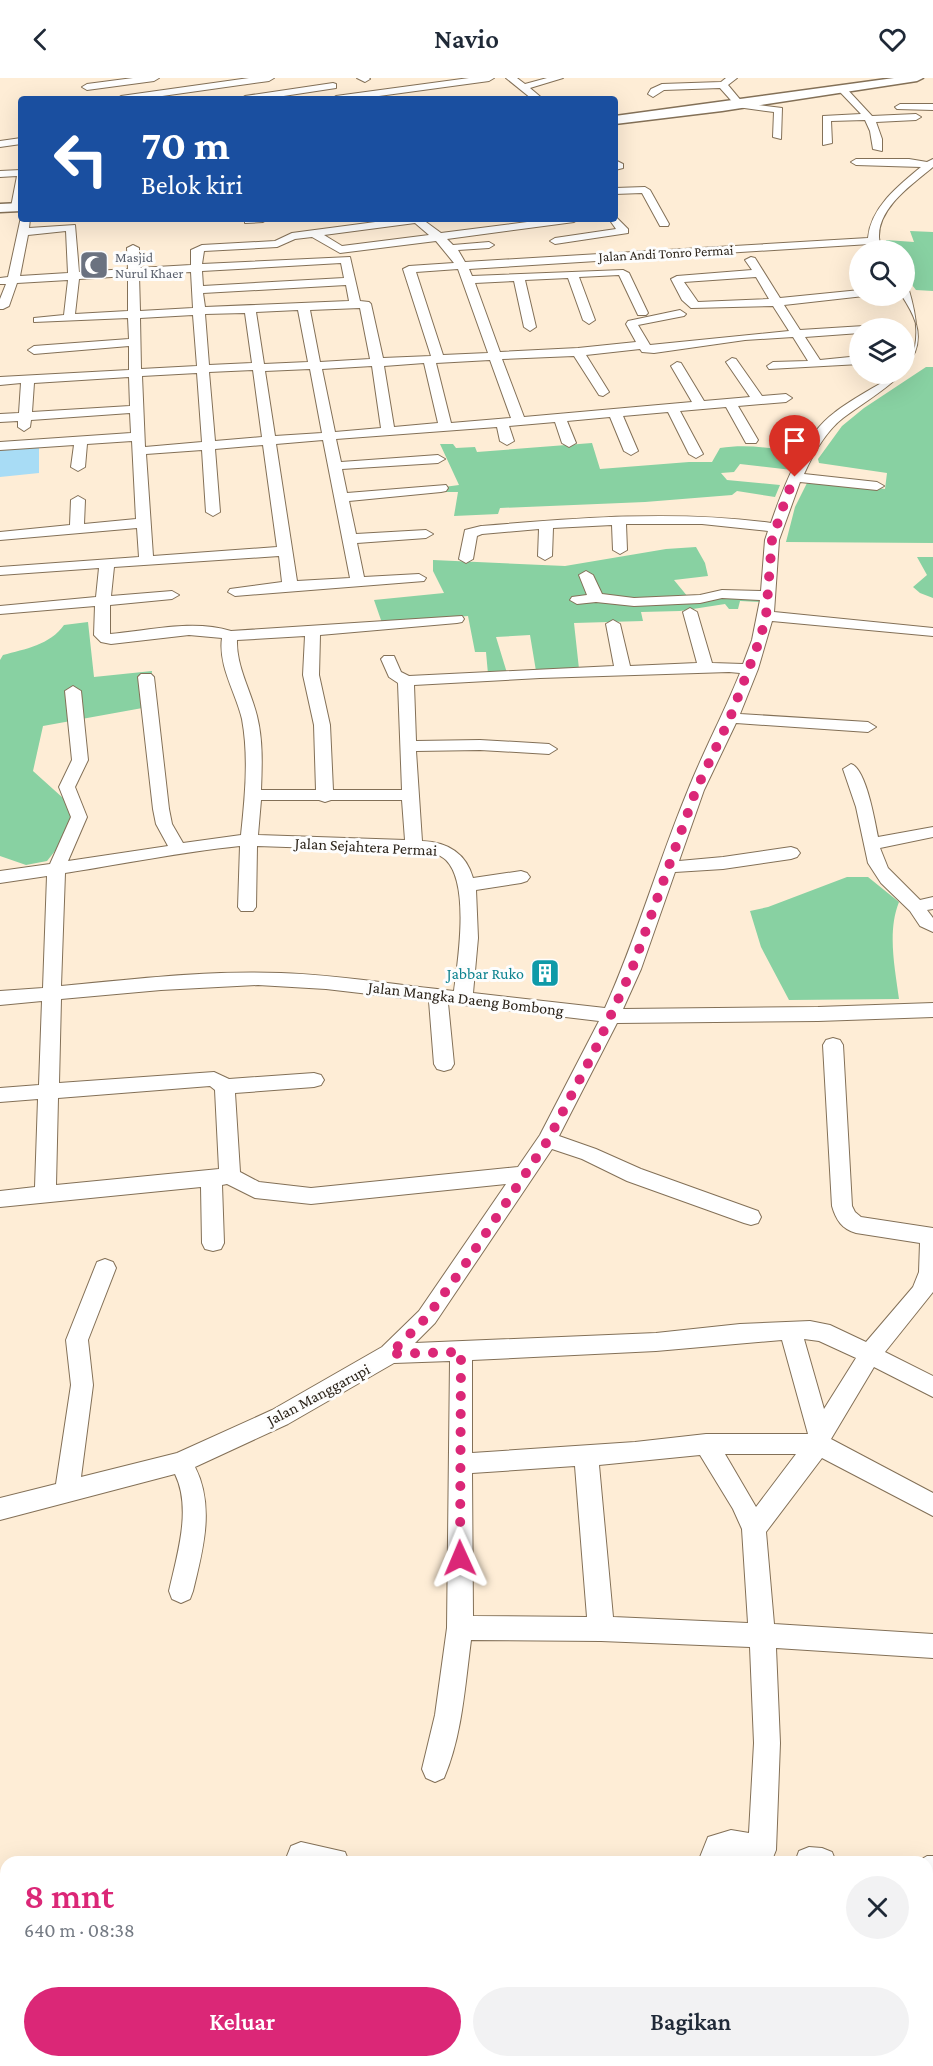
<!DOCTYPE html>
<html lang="id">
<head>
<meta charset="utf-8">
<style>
  :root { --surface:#fff; --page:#f2f2f3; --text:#1f2937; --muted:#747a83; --accent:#db2777 }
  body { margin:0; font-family:"Crimson Pro",serif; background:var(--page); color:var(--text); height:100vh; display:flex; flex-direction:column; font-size:22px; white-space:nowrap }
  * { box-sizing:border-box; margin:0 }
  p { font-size:20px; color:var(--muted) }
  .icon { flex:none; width:33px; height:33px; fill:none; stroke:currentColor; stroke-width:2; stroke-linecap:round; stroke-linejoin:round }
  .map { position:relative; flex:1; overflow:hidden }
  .side { position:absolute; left:0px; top:1778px; width:933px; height:212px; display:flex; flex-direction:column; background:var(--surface); border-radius:18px 18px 0 0; box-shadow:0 6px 24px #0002 }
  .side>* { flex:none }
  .hud { position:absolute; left:18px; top:18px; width:600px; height:126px; border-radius:6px; box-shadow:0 6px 24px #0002; background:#1a4fa0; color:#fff; overflow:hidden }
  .fabs { position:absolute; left:849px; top:162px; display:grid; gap:12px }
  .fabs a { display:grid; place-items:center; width:66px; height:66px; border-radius:50%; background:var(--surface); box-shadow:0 6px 24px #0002; font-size:30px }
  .pin { position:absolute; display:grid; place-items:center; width:51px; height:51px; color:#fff; margin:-62px -26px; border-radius:50% 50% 50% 0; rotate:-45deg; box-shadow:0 0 6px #0007 }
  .pin .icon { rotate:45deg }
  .me { position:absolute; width:66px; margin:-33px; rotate:359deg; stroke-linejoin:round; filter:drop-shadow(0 0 4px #0008) }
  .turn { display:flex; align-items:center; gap:21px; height:126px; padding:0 24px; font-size:27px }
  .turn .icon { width:78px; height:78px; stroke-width:2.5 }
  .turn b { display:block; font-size:42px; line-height:51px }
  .round { display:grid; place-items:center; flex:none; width:63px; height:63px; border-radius:32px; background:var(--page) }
  .headline { display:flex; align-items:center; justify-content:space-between; height:102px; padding:0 24px }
  h1 { font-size:36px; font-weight:600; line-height:45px; color:var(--accent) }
  .cta { display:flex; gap:12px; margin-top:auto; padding:12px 24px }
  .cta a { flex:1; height:69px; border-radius:36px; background:var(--accent); color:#fff; font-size:24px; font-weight:600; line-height:69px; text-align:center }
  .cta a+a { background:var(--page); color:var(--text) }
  header { display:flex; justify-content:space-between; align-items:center; height:78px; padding:0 24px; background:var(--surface); font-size:27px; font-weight:600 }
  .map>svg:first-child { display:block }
  .green { fill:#88d1a2 }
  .water { fill:#a8dcf5 }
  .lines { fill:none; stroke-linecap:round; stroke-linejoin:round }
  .minor-casing { stroke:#837057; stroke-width:2 }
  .tertiary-casing { stroke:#837057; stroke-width:3 }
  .minor { fill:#fff; fill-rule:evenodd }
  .tertiary { fill:#fff; fill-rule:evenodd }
  .route { stroke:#db2777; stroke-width:10; stroke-dasharray:0 18 }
  .labels { text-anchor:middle; stroke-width:6; stroke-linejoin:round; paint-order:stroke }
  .far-street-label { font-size:14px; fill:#2b2319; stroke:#fdfdfd }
  .far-worship-label { font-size:14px; fill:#5b616d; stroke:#fdfdfd; text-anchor:start }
  .street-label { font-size:16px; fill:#2b2319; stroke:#fdfdfd }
  .culture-label { font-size:16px; fill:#0d838f; stroke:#fdfdfd; text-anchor:end }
</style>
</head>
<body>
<header><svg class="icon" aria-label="back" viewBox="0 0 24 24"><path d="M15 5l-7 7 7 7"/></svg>Navio<svg class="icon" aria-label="heart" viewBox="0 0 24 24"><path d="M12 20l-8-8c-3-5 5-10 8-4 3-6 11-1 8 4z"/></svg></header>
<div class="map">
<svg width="933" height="1988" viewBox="0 0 933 1988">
  <rect width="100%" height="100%" fill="#feedd6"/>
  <!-- green -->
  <path class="green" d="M 910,153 L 933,154 L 933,213 L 916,212 L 905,198 L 904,172 L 888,172 L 886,162 L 914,164 Z
    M 926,289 L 933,289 L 933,465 L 786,464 L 795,429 L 809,401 L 885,411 L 887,395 L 819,385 L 818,381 L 842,348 L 864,330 Z
    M 592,365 L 600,391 L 689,384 L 712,384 L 720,370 C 747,366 773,370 800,375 L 792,392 L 740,386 L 734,394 L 721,395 L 727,402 L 780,407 L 775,419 L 737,413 L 732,417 L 645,424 L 500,430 L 498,436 L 454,438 L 458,414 L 445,414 L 444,409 L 459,407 L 440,366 L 453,366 L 456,370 L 475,369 L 477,374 Z
    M 696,469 L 705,485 L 708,498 L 674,502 L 688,519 L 721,513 L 759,514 L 760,524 L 740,523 L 738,531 L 729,531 L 725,526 L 680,533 L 641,534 L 643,543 L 574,545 L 579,591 L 536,593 L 530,557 L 496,559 L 507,595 L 488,596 L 486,574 L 475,574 L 468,538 L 382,545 L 374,522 L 444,515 L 433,493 L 433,482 L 565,488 L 666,471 Z
    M 917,479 L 933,479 L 933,520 L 920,515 L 913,509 L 927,497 Z
    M 88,544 L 94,599 L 152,593 L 148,629 L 43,648 L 33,693 L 83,738 L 47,783 L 26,787 L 0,778 L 0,582 L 3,577 C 25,571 50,567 64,547 Z
    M 847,799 L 868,799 L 899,824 C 887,854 895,890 899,921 L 789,922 L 761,869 L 750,833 L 768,829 Z"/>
  <!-- water -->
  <path class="water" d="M 39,369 L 39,395 L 0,399 L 0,372 Z"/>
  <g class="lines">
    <!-- minor casing -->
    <g class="minor-casing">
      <path id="minor" d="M 133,0 L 159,0 L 154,3 L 87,12 L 82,9 L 87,6 Z
        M 249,0 L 274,0 L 269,3 L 141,21 L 116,21 L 121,18 Z
        M 357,0 L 369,0 L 370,1 L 365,4 Z
        M 469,0 L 494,0 L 489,3 L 357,21 L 331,21 L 336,18 Z
        M 506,0 L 517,0 L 525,6 L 547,0 L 563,0 L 530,10 L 543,21 L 532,21 Z
        M 726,0 L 737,0 L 728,7 L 743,25 L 782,30 L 781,61 L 773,59 L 774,34 L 737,29 L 720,10 L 664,12 L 653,19 L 648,16 L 651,11 L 662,6 L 721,4 Z
        M 333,5 L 336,6 L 336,10 L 264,21 L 240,21 L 245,18 Z
        M 840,10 L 846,10 L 872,38 L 916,36 L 921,39 L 916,42 L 876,44 L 882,61 L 882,73 L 873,71 L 870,53 L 865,42 L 831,43 L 832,65 L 823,67 L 823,38 L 861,36 L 840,14 Z
        M 900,26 L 933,26 L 933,32 L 897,31 L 895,29 Z
        M 21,60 L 21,66 L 0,69 L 0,63 Z
        M 909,81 L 927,84 L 933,81 L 933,89 C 913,106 878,129 879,159 C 879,163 881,168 882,172 L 872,172 L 870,166 L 469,191 L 472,198 L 623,192 L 629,195 L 648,235 L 646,237 L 638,237 L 619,197 L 579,199 L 595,242 L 589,246 L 583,242 L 568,200 L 525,202 L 536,249 L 530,253 L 524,249 L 514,203 L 475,205 L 500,274 L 578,270 L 636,264 L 626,246 L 628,243 L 680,232 L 686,236 L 684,238 L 638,247 L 650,267 L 789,253 L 773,228 L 691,230 L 682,222 L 671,201 L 677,198 L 752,192 L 745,182 L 751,179 L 755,180 L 780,220 L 860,212 L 860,218 L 864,218 L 784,227 L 800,252 L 864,248 L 866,250 L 860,250 L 860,255 L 805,259 L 820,282 L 860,278 L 860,286 L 769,291 L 767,288 L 773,284 L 808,283 L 793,259 L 745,262 L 654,275 L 642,274 L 640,271 L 586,277 L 609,314 L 603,318 L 599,317 L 574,278 L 502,281 L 524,339 L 692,324 L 671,288 L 677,284 L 681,285 L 704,323 L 750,319 L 726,284 L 732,280 L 736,281 L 762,318 L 786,316 L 792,320 L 786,324 L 738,328 L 758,362 L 756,365 L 746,365 L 726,329 L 680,333 L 703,376 L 696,380 L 689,376 L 668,334 L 623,338 L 638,373 L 631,377 L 624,373 L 610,339 L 567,343 L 576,365 L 569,369 L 562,365 L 555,344 L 509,348 L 514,363 L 507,367 L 500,363 L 497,349 L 336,361 L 341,384 L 438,377 L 445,381 L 438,385 L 342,391 L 347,415 L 446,407 L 448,410 L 446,413 L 441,414 L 349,423 L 356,456 L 426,452 L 433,456 L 426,460 L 357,465 L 364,499 L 419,496 L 426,500 L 424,503 L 235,518 L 228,514 L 230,511 L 282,504 L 279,478 L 114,489 L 111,518 L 172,513 L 179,517 L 172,521 L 110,527 L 110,556 C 149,553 192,541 231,553 L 462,538 L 464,541 L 462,544 L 457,545 L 320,557 L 319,597 L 330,647 L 333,712 L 402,712 L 398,605 L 389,599 L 381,581 L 384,578 L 394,578 L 401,594 L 409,598 L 614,588 L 606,546 L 613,542 L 620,546 L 630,588 L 697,585 L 683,534 L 690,530 L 697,534 L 712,585 L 743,586 L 752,562 L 760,522 L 722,520 L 700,525 L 634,528 L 596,524 L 577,526 L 570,522 L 572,519 L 587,517 L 579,497 L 586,493 L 593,497 L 602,516 L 634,520 L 700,517 L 722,512 L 761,513 L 765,462 L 768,453 L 702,446 L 626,446 L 627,472 L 620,476 L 613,472 L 612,447 L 553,450 L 552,478 L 545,482 L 538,478 L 539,451 L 482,456 L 477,458 L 473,481 L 466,485 L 459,481 L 465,452 L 481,448 C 578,440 674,432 771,445 C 783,410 803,358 834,335 C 853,320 876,309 896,296 L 904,296 C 904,286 911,282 915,274 C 923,253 913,235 902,218 L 904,218 L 904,208 L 908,209 C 933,290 899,299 843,340 C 826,353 813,376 804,396 L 877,404 L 884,408 L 877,412 L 800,404 L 779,462 L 774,534 L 933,550 L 933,558 L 772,543 L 758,591 L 740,636 L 868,644 L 876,649 L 868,654 L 736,645 L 704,712 L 679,783 L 723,779 L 791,769 L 797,771 L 800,775 L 797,779 L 791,781 L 723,791 L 675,794 L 641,891 L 623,931 L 818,929 L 933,925 L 933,939 L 818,943 L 617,945 L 559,1058 L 596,1071 L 641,1091 L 758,1133 L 761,1139 L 758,1145 L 751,1147 L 744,1145 L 627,1103 L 582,1081 L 552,1071 L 435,1245 L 415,1265 L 656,1255 L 740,1246 L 810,1243 L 830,1247 L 866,1264 L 913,1209 L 919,1194 L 920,1165 L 856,1155 C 842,1151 836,1142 832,1128 L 823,967 L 826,962 L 833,960 L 840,962 L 843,967 L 852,1128 L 855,1134 L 861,1139 L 933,1150 L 933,1214 L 885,1274 L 933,1298 L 933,1319 L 874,1289 L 831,1361 L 933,1415 L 933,1438 L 822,1380 L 766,1454 L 774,1546 L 933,1556 L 933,1580 L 776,1570 L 780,1665 L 776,1772 L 772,1782 L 767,1784 L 731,1779 L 727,1779 L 726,1784 L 698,1784 L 708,1759 L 731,1752 L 749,1755 L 754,1665 L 750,1569 L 601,1563 L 471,1562 C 465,1608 462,1658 444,1700 L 435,1704 L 426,1700 L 422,1691 L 435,1637 L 447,1550 L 450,1283 L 394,1285 L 288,1346 L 195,1389 C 215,1428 203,1472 193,1513 L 190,1521 L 181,1525 L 172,1521 L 169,1513 C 177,1477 192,1431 175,1396 L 0,1442 L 0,1420 L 56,1406 L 71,1307 L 66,1262 L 97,1184 L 105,1181 L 113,1184 L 116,1190 L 88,1262 L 93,1307 L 81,1399 L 177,1375 L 272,1332 L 382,1269 L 419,1233 L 506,1106 L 311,1126 L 255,1120 L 227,1106 L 222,1107 L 224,1165 L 221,1171 L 213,1173 L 205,1171 L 202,1165 L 201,1109 L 0,1129 L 0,1113 L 35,1109 L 38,1021 L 0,1024 L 0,1010 L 39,1007 L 42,923 L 0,927 L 0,913 L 43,910 L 47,798 L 0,805 L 0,793 L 50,786 L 71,739 L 59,709 L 72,682 L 65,613 L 73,608 L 81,613 L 88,682 L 75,709 L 87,739 L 68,783 L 168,768 L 156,746 L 153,731 L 138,599 L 141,596 L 151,596 L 154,599 L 169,731 L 172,746 L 183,765 L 241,757 C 245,719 249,679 242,641 C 236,615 218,588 222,560 L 189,557 L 111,566 L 101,564 L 94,557 L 95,528 L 0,536 L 0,528 L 96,519 L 99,490 L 0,497 L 0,489 L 139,479 L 137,450 L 0,462 L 0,454 L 70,447 L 71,422 L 78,418 L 85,422 L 84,446 L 136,441 L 132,363 L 87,366 L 85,389 L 78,393 L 71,389 L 74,367 L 0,372 L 0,364 L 131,355 L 130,335 L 31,342 L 30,349 L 24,353 L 18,349 L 18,343 L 0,344 L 0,336 L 19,335 L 21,305 L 0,307 L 0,299 L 129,292 L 129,268 L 34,276 L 28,272 L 34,268 L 129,261 L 128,240 L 34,244 L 34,240 L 64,237 L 68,202 L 17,205 L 9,228 L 3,231 L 0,231 L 0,221 L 6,206 L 0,206 L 0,200 L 8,199 L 21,139 L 21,141 L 30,141 L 29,150 L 75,147 L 79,194 L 128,191 L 127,170 L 133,167 L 139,170 L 139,190 L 191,187 L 191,172 L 202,167 L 275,163 L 292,155 L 398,141 L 428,141 L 426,144 L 441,155 L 550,141 L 579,141 L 574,144 L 447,161 L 453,167 L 489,164 L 494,167 L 489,170 L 458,172 L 465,184 L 868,160 C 871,129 898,108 921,89 L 856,87 L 851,84 L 856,81 ZM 415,145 L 429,157 L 342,168 L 324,157 ZM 66,153 L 68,195 L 20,198 L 28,157 ZM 312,159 L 340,175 L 436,163 L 454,185 L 409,188 L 403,191 L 431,278 L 383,280 L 371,226 L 369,224 L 360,223 L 350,179 L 202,186 L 204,173 L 277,169 L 295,161 ZM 341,185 L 344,200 L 203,208 L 202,193 ZM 458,191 L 488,275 L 443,277 L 416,194 ZM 191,194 L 193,230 L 140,233 L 139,197 ZM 128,198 L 128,233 L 75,236 L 79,201 ZM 756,199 L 769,221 L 698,224 L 684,204 ZM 346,207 L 349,223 L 205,229 L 203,215 ZM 360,230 L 370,281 L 320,284 L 310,232 ZM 298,232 L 308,284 L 264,286 L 256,234 ZM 245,235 L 252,285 L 209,287 L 205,236 ZM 193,237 L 197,288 L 141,291 L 140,240 ZM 490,282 L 511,340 L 451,345 L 436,285 ZM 424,285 L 438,345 L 394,349 L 384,288 ZM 372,288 L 381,350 L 335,354 L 322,291 ZM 310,291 L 322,355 L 275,358 L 265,293 ZM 253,292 L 262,359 L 215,363 L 209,294 ZM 197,295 L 202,364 L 145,369 L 142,298 ZM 129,299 L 130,328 L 32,334 L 34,305 ZM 323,362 L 350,500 L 297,503 L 276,366 ZM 263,367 L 277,469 L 153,478 L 146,376 L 202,372 L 206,434 L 213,438 L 220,434 L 215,371 ZM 305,558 L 303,597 L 314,647 L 316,712 L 261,712 C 262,687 263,662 257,638 C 251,613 236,588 237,562 ZM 729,594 L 740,595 C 724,635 704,672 688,712 C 658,784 637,859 605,930 L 473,915 L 478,860 L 476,812 L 521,805 L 527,803 L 530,799 L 527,795 L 521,793 L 473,800 C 466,775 447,764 422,763 L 416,673 L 480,672 L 549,676 L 557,671 L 549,666 L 480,662 L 416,663 L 414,607 L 540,600 ZM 261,722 L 319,722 L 325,724 L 331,722 L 402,722 L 405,762 L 258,757 ZM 240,768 L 238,829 L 241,833 L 253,833 L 256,829 L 257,768 L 434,774 C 438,777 443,779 446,782 C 470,806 458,882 454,913 C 397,907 339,897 281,895 C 208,892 134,901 61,908 L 65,795 C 123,786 181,774 240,768 ZM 258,907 L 326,911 L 429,923 L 434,986 L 437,991 L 444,993 L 451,991 L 454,986 L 448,925 L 599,943 L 540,1057 L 518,1089 L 311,1110 L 259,1104 L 240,1094 L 235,1015 L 314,1009 L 321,1007 L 324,1002 L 321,997 L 314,995 L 229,1001 L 214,994 L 59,1005 L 61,921 L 161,912 ZM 210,1008 L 215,1012 L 219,1091 L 56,1107 L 58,1020 ZM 804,1261 L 819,1263 L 856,1280 L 824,1331 ZM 782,1262 L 808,1356 L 706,1356 L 635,1364 L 472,1375 L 472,1282 L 656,1273 ZM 725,1376 L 796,1376 L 756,1429 ZM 700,1377 L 733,1431 L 742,1451 L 748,1545 L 613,1539 L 599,1387 ZM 575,1388 L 587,1539 L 473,1538 L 472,1395 Z
        M 615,82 L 623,86 L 623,90 L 615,92 Z
        M 21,92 L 21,129 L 16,132 L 11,129 L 17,98 L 0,99 L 0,93 Z
        M 645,109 L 650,112 L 669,146 L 668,148 L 660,148 L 642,115 L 615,116 L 615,110 Z
        M 615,138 L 628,151 L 628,155 L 555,166 L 550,163 L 555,160 L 616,151 L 609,141 L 615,141 Z
        M 245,141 L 268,141 L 263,144 L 245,145 Z
        M 851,686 C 866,690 875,744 878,759 L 933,749 L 933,759 L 880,770 L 888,790 L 920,822 L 933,819 L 933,831 L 927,832 L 933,840 L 933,854 L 920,848 L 910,833 L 881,805 L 868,785 L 856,729 L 843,691 Z
        M 301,1764 L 345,1774 L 349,1784 L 289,1784 L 287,1778 L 291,1768 Z
        M 809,1769 L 822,1770 L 832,1774 L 836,1784 L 795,1784 L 799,1773 Z
        M 927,1778 L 933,1778 L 933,1806 L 927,1806 L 927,1784 L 917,1784 Z
        M 290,1983 L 326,1983 L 328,1988 L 288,1988 Z
        M 731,1983 L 761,1983 L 762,1988 L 732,1988 Z"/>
    </g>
    <!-- tertiary casing -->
    <g class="tertiary-casing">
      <path id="tertiary" d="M 894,0 L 923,0 L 917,3 L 722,33 L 615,46 L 615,38 Z
        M 21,125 L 21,133 L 0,134 L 0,126 Z"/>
    </g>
    <!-- minor -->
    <use href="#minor" class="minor"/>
    <!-- tertiary -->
    <use href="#tertiary" class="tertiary"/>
  </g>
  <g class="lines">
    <!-- route -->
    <path class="route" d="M 460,1480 L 461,1274 L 390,1276 L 427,1239 L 462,1191 L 548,1062 L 595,972 L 632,891 L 696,712 L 730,640 L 760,561 L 766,538 L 772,462 L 787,417 L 795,399"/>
  </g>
  <!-- icons -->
  <defs>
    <g id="mosque-square" transform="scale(1.5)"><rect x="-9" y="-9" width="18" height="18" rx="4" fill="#6b7280" stroke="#fdfdfd"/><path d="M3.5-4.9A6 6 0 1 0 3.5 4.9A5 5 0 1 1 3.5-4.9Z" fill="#fff"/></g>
    <g id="building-square" transform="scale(1.5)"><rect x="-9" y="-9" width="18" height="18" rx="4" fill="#0f9aa8" stroke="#fdfdfd"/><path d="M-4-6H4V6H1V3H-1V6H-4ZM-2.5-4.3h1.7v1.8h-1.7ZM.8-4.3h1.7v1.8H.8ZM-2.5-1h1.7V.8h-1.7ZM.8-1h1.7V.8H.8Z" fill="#fff"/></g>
  </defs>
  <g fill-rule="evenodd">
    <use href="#mosque-square" x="94" y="187"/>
    <use href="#building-square" x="545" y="895"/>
  </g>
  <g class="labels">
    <!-- far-street labels -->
    <g class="far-street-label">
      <text transform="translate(666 175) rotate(-3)" y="5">Jalan Andi Tonro Permai</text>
    </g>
    <!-- far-worship labels -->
    <g class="far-worship-label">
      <text x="115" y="184">Masjid<tspan x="115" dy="16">Nurul Khaer</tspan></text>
    </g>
    <!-- street labels -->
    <g class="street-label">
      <text transform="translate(366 768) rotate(3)" y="6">Jalan Sejahtera Permai</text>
      <text transform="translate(466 920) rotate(7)" y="6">Jalan Mangka Daeng Bombong</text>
      <text transform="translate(318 1316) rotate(-28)" y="6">Jalan Manggarupi</text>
    </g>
    <!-- culture labels -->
    <g class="culture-label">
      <text x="524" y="901">Jabbar Ruko</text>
    </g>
  </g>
</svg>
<div class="fabs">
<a><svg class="icon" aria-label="search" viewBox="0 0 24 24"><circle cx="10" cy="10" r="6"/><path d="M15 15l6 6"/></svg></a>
<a><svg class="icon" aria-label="layers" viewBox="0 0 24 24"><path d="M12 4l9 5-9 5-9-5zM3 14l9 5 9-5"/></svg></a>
</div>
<div class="pin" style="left:795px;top:399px;background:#d93025"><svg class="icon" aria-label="arrive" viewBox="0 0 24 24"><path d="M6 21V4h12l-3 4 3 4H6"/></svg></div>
<svg class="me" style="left:460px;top:1480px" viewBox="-20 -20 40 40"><path d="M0-17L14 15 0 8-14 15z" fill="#db2777" stroke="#fff" stroke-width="4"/></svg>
<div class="hud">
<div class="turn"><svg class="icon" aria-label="left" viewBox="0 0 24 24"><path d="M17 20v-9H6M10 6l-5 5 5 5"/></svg><div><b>70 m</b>Belok kiri</div></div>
</div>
<section class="side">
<div class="headline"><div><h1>8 mnt</h1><p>640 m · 08:38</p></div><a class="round"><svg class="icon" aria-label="close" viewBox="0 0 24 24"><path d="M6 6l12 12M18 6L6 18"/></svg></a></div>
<div class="cta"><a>Keluar</a><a>Bagikan</a></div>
</section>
</div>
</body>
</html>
